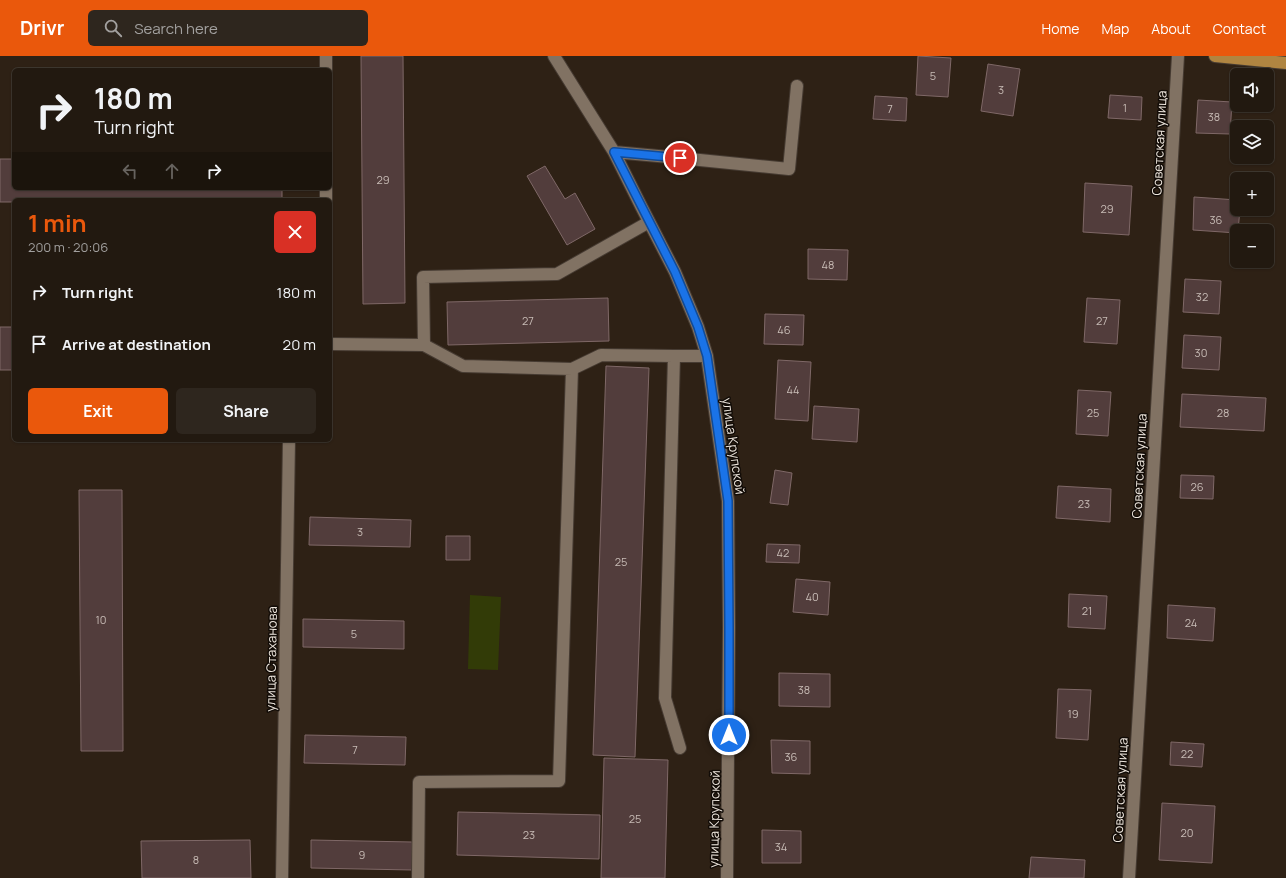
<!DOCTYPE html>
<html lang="en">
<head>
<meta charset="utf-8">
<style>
  :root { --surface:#221910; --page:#2e261e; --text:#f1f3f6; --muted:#a2a09f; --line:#3f3830; --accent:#ea580c }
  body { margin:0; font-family:Manrope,sans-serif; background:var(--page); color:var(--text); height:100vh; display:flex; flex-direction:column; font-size:15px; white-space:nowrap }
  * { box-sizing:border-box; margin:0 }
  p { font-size:13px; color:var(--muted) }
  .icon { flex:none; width:22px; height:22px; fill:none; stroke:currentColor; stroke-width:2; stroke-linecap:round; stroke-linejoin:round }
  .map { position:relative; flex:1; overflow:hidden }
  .sheet { position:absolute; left:12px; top:142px; width:320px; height:244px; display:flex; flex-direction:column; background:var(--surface); border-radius:6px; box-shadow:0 1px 3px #0004,0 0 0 1px var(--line) }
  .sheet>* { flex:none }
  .hud { position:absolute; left:12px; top:12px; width:320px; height:122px; border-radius:6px; box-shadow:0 1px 3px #0004,0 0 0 1px var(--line); background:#221910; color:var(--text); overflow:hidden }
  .buttons { position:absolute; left:1230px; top:12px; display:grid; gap:8px }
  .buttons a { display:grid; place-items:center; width:44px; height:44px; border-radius:6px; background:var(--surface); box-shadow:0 1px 3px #0004,0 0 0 1px var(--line); font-size:20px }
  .pin { position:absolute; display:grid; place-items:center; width:34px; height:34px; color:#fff; margin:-17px; border:2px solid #fff; border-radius:50%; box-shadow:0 1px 4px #0007 }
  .me { position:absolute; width:44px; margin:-22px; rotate:0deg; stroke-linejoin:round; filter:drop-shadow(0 0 3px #0008) }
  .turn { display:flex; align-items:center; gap:14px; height:84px; padding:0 16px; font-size:18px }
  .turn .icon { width:52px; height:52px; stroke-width:2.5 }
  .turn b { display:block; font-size:28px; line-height:34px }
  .lanes { display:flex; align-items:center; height:38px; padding:0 16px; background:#0003; justify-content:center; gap:20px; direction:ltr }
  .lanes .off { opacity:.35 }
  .round { display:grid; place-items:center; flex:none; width:42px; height:42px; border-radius:6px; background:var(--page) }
  .head { display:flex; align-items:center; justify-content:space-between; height:68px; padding:0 16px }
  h1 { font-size:24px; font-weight:700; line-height:30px; color:var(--accent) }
  .primary-button { display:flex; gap:8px; margin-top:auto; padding:8px 16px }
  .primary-button a { flex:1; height:46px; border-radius:6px; background:var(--accent); color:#fff; font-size:16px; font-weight:700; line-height:46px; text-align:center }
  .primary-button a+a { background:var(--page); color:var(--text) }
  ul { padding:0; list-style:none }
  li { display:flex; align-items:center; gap:12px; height:52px; padding:0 16px }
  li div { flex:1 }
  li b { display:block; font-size:15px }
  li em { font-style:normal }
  header { display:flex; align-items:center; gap:24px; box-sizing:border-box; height:56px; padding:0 20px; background:var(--accent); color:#fff }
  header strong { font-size:19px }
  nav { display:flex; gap:22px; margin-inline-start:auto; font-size:14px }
  .search { width:280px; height:36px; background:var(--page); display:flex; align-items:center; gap:10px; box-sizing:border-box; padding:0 14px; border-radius:6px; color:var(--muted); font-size:15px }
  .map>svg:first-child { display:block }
  .green { fill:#323b07 }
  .building { fill:#523d3c; stroke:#7f6867 }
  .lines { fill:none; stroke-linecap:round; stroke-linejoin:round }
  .minor-casing { stroke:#463b32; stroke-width:14 }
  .major-casing { stroke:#463b32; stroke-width:14 }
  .minor { stroke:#817263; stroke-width:12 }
  .major { stroke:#b08541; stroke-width:12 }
  .route-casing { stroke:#114b97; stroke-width:10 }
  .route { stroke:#1a73e8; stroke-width:7 }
  .labels { text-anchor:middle; stroke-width:3; stroke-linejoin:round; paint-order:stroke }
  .number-label { font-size:11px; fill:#c8bcb6 }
  .street-label { font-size:13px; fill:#efe7de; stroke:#120c07 }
</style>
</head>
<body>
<header>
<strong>Drivr</strong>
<div class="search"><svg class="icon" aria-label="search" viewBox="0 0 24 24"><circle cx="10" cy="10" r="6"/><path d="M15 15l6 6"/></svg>Search here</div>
<nav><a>Home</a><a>Map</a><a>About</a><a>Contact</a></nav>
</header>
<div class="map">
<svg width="1286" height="822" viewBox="0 0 1286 822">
  <rect width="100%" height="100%" fill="#2e2115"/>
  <!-- green -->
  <path class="green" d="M 470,539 L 501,541 L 498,614 L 468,613 Z"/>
  <!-- building -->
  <path class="building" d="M 361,0 L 403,0 L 405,247 L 363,248 Z
    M 918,0 L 951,2 L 948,41 L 916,39 Z
    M 988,8 L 1020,13 L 1013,60 L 981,55 Z
    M 1110,39 L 1142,41 L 1141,64 L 1108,62 Z
    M 875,40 L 907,42 L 906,65 L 873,63 Z
    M 1198,44 L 1232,46 L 1230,78 L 1196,77 Z
    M 0,103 L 14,103 L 14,132 L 282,132 L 282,144 L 14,144 L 14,146 L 0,146 Z
    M 545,110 L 565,143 L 575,137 L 595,173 L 567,189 L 527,120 Z
    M 1085,127 L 1132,130 L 1129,179 L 1083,176 Z
    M 1194,141 L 1237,144 L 1237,153 L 1240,153 L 1238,175 L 1237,175 L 1237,177 L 1193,174 Z
    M 808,193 L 848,194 L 847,224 L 808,223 Z
    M 1185,223 L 1221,225 L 1219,258 L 1183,256 Z
    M 608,242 L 609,285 L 448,289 L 447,246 Z
    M 1087,242 L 1120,244 L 1117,288 L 1084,286 Z
    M 765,258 L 804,259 L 803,289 L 764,288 Z
    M 0,271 L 14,271 L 14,314 L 0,314 Z
    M 1184,279 L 1221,281 L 1219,314 L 1182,312 Z
    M 778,304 L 811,306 L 808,365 L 775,363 Z
    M 606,310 L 649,312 L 635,701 L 593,699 Z
    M 1078,334 L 1111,336 L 1108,380 L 1076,378 Z
    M 1182,338 L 1266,342 L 1264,375 L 1180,371 Z
    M 814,350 L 859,353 L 857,386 L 812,383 Z
    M 775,414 L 792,417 L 788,449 L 770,447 Z
    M 1181,419 L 1214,420 L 1213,443 L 1180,442 Z
    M 1058,430 L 1111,433 L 1110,466 L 1056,462 Z
    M 79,434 L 122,434 L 123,695 L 81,695 Z
    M 310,461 L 411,464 L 410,491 L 309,489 Z
    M 446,480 L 470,480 L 470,504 L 446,504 Z
    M 767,488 L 800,489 L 799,507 L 766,506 Z
    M 796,523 L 830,526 L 828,559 L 793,556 Z
    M 1069,538 L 1107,540 L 1105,573 L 1068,571 Z
    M 1168,549 L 1215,552 L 1213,585 L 1167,582 Z
    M 303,563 L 404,565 L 404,593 L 303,591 Z
    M 779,617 L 830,618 L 830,651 L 779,650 Z
    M 1058,633 L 1091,634 L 1088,684 L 1056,682 Z
    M 305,679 L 406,681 L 405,709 L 304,707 Z
    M 771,684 L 810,685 L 810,718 L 772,717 Z
    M 1171,686 L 1204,688 L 1202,711 L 1170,709 Z
    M 604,702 L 668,704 L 665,822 L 601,822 Z
    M 1162,747 L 1215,750 L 1212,807 L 1159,804 Z
    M 458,756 L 600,759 L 599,803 L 457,799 Z
    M 762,774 L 801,775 L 801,807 L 762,807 Z
    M 250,784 L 251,822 L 142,822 L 141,785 Z
    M 311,784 L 412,786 L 412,814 L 311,812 Z
    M 1031,801 L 1085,804 L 1084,822 L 1029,822 Z"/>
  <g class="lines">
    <!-- minor casing -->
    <g class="minor-casing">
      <path id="minor" d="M 554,0 L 614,96 L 641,150 L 675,216 L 698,271 L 707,300 L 728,445 L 729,571 L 727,822
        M 326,14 L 326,0
        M 614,96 L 680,102 L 789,113 L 797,30
        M 326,144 L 326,132
        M 330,288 L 424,289 L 463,310 L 572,313 L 559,725 L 419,726 L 418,822
        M 424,289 L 423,221 L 557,218 L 649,166
        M 674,300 L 707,300
        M 572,313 L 601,299 L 674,300 L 665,642 L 680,692
        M 282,822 L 289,384
        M 1129,822 L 1178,0"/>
    </g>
    <!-- major casing -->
    <g class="major-casing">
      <path id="major" d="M 1215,0 L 1286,7"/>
    </g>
    <!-- minor -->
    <use href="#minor" class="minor"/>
    <!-- major -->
    <use href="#major" class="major"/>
  </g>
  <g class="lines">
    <!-- route casing -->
    <g class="route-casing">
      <path id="route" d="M 680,102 L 614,96 L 675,216 L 698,271 L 707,300 L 728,445 L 729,571 L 729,679"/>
    </g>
    <!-- route -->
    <use href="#route" class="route"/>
  </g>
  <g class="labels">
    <!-- number labels -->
    <g class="number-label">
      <text x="933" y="24">5</text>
      <text x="1001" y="38">3</text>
      <text x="1125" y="56">1</text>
      <text x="890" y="57">7</text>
      <text x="1214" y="65">38</text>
      <text x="383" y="128">29</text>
      <text x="1107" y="157">29</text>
      <text x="1216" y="168">36</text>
      <text x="828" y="213">48</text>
      <text x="1202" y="245">32</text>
      <text x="528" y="269">27</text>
      <text x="1102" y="269">27</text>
      <text x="784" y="278">46</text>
      <text x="1201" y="301">30</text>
      <text x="793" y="338">44</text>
      <text x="1093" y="361">25</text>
      <text x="1223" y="361">28</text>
      <text x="1197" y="435">26</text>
      <text x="1084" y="452">23</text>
      <text x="360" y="480">3</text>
      <text x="783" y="501">42</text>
      <text x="621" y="510">25</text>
      <text x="812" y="545">40</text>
      <text x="1087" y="559">21</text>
      <text x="101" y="568">10</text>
      <text x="1191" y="571">24</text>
      <text x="354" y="582">5</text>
      <text x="804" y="638">38</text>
      <text x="1073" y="662">19</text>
      <text x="355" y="698">7</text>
      <text x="1187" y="702">22</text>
      <text x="791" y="705">36</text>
      <text x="635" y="767">25</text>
      <text x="1187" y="781">20</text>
      <text x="529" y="783">23</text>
      <text x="781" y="795">34</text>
      <text x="362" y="803">9</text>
      <text x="196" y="808">8</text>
    </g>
    <!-- street labels -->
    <g class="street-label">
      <text transform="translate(1159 87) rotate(-87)" y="5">Советская улица</text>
      <text transform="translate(734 390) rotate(82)" y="5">улица Крупской</text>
      <text transform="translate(1139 410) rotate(-87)" y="5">Советская улица</text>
      <text transform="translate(271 603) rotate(-89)" y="5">улица Стаханова</text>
      <text transform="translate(1120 734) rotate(-87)" y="5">Советская улица</text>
      <text transform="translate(714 763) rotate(-89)" y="5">улица Крупской</text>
    </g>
  </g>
</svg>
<div class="buttons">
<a><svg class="icon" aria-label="sound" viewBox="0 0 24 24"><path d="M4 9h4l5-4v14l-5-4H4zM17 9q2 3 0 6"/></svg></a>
<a><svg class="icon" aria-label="layers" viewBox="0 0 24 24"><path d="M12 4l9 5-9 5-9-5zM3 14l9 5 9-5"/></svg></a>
<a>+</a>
<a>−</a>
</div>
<div class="pin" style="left:680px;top:102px;background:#d93025"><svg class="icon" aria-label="arrive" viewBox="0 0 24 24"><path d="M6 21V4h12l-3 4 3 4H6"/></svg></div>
<svg class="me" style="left:729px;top:679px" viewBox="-20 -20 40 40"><circle r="17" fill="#1a73e8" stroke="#fff" stroke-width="3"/><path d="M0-11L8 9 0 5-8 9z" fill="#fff"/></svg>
<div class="hud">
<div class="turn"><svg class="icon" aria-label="right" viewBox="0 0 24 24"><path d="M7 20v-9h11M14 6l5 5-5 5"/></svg><div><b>180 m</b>Turn right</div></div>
<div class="lanes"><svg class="icon off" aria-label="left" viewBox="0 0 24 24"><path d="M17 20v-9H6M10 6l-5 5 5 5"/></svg><svg class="icon off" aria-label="ahead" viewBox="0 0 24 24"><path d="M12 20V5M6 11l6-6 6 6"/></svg><svg class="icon" aria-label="right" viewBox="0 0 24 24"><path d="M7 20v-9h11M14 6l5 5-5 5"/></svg></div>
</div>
<section class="sheet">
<div class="head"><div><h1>1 min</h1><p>200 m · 20:06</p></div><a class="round" style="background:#d93025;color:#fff"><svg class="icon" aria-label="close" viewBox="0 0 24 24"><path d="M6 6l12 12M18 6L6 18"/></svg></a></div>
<ul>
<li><svg class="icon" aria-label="right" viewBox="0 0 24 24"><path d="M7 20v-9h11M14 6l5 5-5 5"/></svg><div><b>Turn right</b></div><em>180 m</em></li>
<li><svg class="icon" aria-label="arrive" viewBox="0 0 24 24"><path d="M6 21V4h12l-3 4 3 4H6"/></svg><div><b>Arrive at destination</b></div><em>20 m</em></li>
</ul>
<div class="primary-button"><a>Exit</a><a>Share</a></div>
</section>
</div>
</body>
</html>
